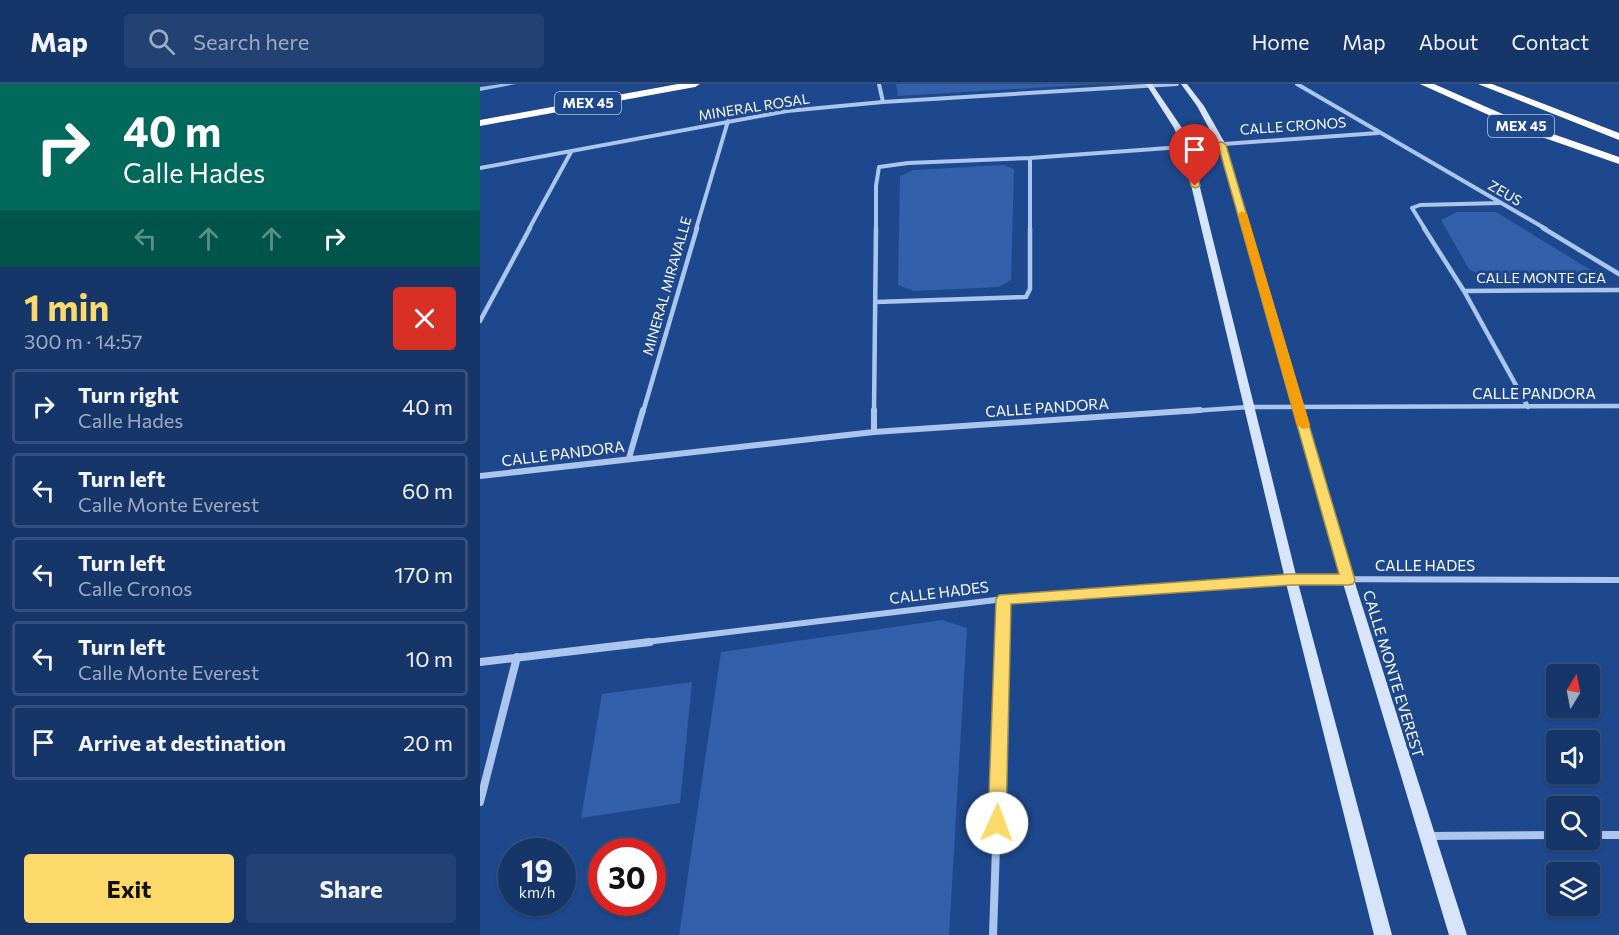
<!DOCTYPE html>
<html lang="en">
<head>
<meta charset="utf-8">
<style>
  :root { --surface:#16366a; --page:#234172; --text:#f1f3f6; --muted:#9eabc1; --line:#35507e; --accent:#fbda6b }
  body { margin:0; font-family:Commissioner,sans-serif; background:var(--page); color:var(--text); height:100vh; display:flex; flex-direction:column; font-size:22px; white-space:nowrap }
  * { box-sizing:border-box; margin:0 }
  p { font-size:20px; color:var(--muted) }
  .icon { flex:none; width:33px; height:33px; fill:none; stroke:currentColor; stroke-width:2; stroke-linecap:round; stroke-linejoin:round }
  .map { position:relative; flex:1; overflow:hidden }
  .drawer { display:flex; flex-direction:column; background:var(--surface); width:480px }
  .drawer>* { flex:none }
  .top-card { background:#00695c; color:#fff; overflow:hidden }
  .needle { width:39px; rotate:10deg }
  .tools { position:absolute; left:1066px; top:580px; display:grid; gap:12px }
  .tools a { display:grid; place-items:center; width:54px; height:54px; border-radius:6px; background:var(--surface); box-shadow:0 2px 4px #0004,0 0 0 2px var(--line); font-size:30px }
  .speed { position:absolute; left:18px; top:754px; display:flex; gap:12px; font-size:30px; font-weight:700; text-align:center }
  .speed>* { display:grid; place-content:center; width:78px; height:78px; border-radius:50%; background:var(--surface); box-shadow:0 2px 4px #0004,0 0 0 2px var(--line); line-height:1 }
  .speed small { font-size:15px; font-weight:400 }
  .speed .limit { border:9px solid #d22; background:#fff; color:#111 }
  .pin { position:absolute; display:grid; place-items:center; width:51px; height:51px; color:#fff; margin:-62px -26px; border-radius:50% 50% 50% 0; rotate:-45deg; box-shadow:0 0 6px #0007 }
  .pin .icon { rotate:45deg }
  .me { position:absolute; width:66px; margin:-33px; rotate:2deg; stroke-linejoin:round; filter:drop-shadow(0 0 4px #0008) }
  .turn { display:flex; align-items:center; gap:21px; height:126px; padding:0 24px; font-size:27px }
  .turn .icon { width:78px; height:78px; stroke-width:2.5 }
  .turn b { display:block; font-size:42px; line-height:51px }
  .lanes { display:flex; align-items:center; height:57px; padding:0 24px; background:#0003; justify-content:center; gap:30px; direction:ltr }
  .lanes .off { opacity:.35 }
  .round { display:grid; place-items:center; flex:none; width:63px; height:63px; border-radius:6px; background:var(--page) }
  .summary { display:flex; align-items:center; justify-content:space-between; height:102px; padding:0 24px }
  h1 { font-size:36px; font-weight:700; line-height:45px; color:var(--accent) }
  .button { display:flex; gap:12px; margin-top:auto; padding:12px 24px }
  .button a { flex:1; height:69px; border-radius:6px; background:var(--accent); color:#111; font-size:24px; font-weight:700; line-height:69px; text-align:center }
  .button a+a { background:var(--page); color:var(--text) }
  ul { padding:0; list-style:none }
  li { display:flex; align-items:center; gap:18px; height:75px; margin:0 12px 9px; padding:0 12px; border:3px solid var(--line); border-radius:6px }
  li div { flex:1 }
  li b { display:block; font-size:22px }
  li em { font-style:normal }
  header { display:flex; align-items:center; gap:36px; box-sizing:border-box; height:84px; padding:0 30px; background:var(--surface); border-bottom:2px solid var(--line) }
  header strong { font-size:28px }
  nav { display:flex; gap:33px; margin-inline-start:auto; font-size:21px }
  .search { width:420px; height:54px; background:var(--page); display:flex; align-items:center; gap:15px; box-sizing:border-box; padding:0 21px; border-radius:6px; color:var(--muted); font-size:22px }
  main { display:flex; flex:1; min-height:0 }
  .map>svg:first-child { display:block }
  .green { fill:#3260aa }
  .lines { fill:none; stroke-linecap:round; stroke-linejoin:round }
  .stream { fill:#9fbfee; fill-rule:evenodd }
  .street-far3 { stroke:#acc5ec; stroke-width:4 }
  .street-far2 { stroke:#acc5ec; stroke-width:4.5 }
  .street-far1 { stroke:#acc5ec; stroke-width:6 }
  .street { stroke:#acc5ec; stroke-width:8 }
  .secondary { fill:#d8e4f9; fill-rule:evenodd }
  .highway { fill:#fff; fill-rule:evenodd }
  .route { fill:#fbda6b; stroke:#a38e46; stroke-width:1.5 }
  .slow { fill:#f59e0b }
  .labels { text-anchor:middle; stroke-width:6; stroke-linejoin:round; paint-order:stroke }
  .shield { fill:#1e488d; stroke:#bcc8dd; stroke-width:1.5 }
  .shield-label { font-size:14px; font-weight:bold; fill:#fff }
  .far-street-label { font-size:14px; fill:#fff; stroke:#1e488d }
  .street-label { font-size:15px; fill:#fff; stroke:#1e488d }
</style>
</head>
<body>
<header>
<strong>Map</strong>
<div class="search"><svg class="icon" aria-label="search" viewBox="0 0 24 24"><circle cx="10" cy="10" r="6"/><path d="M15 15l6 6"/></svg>Search here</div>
<nav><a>Home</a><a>Map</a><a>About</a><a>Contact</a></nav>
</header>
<main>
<section class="drawer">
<div class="top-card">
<div class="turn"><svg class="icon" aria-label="right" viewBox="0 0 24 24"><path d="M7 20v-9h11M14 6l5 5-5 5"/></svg><div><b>40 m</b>Calle Hades</div></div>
<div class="lanes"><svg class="icon off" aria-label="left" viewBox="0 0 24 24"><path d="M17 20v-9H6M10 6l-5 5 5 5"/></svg><svg class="icon off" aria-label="ahead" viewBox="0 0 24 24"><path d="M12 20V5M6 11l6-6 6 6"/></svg><svg class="icon off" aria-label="ahead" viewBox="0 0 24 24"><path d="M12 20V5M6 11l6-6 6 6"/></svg><svg class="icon" aria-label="right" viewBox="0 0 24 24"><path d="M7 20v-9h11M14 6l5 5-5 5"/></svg></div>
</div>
<div class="summary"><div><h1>1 min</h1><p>300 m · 14:57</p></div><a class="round" style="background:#d93025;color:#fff"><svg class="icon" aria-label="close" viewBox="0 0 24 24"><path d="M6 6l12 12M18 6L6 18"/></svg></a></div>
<ul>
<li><svg class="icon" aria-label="right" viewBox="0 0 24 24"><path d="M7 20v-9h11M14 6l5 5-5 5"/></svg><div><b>Turn right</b><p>Calle Hades</p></div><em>40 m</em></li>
<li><svg class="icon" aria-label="left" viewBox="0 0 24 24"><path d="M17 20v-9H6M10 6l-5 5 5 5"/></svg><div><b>Turn left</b><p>Calle Monte Everest</p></div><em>60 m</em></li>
<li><svg class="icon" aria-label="left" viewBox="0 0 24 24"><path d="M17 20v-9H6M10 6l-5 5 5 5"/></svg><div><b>Turn left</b><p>Calle Cronos</p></div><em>170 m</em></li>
<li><svg class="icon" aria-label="left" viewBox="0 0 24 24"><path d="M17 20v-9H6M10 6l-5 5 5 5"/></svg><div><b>Turn left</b><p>Calle Monte Everest</p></div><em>10 m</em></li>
<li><svg class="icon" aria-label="arrive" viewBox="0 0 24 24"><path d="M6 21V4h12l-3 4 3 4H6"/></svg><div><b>Arrive at destination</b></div><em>20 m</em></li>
</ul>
<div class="button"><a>Exit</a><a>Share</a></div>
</section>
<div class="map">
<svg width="1139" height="851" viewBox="0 0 1139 851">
  <rect width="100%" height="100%" fill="#1e488d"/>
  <!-- green -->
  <path class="green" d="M 416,0 L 617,0 L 418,12 Z
    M 523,81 L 534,85 L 531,196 L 519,203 L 434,207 L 418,201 L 420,92 L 434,86 Z
    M 977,128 L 1016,128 L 1114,188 L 1106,197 L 1015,199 L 989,185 L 961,136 Z
    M 462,536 L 487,544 L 469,851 L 199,851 L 241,568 Z
    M 212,598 L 200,719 L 101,734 L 122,610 Z"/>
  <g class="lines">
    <!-- stream -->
    <path class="stream" d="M 21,0 L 36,0 L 0,7 L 0,3 Z"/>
    <!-- street-far3 -->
    <path class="street-far3" d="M 399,0 L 403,18
      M 817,0 L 1066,145
      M 550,74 L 550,145
      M 0,84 L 307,27 L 403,18 L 697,0
      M 49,145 L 91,68
      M 216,145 L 248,37
      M 396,145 L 396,102 L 399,83 L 428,79 L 550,74 L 898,49
      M 945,145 L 932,124 L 940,121 L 1020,119"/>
    <!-- street-far2 -->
    <path class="street-far2" d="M 944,144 L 984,207 L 1048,323
      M 1063,144 L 1139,190
      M 984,207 L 1139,206
      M 396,218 L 546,213 L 550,205 L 550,144
      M 0,237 L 50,144
      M 163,328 L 217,144
      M 394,328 L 396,144
      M 697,328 L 769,323 L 1139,322"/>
    <!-- street-far1 -->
    <path class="street-far1" d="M 394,348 L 394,326
      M 149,374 L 163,326
      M 0,392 L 394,348 L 720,326
      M 158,559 L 524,515 L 811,495 L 1139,496
      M 523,559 L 524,515"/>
    <!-- street -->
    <path class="street" d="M 0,578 L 170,558
      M 0,718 L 37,573
      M 1110,751 L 1139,751
      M 949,752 L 1077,751
      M 513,851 L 523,558"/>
    <!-- secondary -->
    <path class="secondary" d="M 666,0 L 672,0 L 702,44 L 710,63 L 817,495 L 912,851 L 894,851 L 805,495 L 702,63 L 694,44 Z
      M 701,0 L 707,0 L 724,22 L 746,61 L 874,496 L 987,851 L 969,851 L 862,496 L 738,61 L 717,22 Z"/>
    <!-- highway -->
    <path class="highway" d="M 198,0 L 220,0 L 215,3 L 0,42 L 0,36 Z
      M 940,0 L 954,0 L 1050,42 L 1139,73 L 1139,80 L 1042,46 Z
      M 998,0 L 1012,0 L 1139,49 L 1139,56 Z"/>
  </g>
  <!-- route -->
  <path class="route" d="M 742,58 L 746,61 L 875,496 L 873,500 L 868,501 L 811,501 L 531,520 L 526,739 L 523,745 L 517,747 L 510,745 L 508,739 L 516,515 L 519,511 L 811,490 L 859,490 L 739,64 L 711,65 L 720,102 L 715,104 L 711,102 L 703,61 Z"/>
  <!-- slow -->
  <path class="slow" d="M 762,127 L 767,130 L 830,341 L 828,344 L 823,345 L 817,341 L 758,130 Z"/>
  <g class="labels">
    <!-- shield labels -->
    <g class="shield">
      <rect x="75" y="8" width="66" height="22" rx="4.5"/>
      <rect x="1008" y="31" width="66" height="22" rx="4.5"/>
    </g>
    <g class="shield-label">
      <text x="108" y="24">MEX 45</text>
      <text x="1041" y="47">MEX 45</text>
    </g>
    <!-- far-street labels -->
    <g class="far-street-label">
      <text transform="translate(274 23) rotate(-9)" y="5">MINERAL ROSAL</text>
      <text transform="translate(813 42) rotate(-4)" y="5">CALLE CRONOS</text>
      <text transform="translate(1025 109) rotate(30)" y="5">ZEUS</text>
      <text x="1061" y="199">CALLE MONTE GEA</text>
      <text transform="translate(187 202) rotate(-74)" y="5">MINERAL MIRAVALLE</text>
    </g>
    <!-- street labels -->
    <g class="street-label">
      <text x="1054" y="315">CALLE PANDORA</text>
      <text transform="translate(567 324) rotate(-4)" y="5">CALLE PANDORA</text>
      <text transform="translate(83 370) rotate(-7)" y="5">CALLE PANDORA</text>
      <text x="945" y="487">CALLE HADES</text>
      <text transform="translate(459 509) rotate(-7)" y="5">CALLE HADES</text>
      <text transform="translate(913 590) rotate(73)" y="5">CALLE MONTE EVEREST</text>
    </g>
  </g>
</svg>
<div class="tools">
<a><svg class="needle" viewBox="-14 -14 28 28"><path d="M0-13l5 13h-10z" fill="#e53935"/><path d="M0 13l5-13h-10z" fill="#9eabc1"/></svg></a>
<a><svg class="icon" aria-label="sound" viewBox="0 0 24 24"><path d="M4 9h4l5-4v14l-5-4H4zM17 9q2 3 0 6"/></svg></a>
<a><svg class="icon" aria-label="search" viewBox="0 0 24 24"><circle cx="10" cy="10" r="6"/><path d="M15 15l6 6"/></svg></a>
<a><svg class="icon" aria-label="layers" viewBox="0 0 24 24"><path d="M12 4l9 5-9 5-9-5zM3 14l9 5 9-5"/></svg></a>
</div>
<div class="speed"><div>19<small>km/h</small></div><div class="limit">30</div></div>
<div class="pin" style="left:715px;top:102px;background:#d93025"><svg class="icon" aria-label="arrive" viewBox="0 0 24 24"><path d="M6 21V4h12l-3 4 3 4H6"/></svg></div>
<svg class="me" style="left:517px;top:739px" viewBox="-20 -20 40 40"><circle r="19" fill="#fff"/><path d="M0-13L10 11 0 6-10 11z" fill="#fbda6b"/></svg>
</div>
</main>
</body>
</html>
